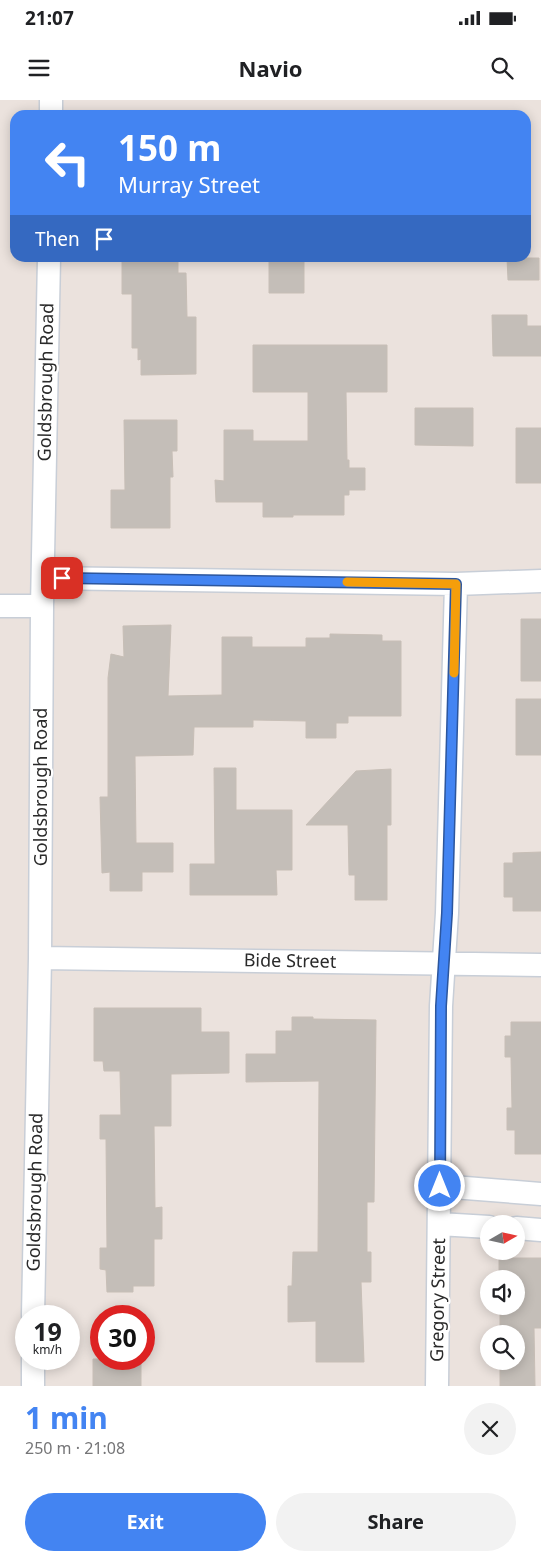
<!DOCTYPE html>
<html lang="en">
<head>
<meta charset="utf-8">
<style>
  :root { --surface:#fff; --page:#f2f2f2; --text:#202124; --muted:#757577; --accent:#4384f2 }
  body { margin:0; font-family:"Noto Sans",sans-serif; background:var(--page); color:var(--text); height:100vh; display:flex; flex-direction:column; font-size:19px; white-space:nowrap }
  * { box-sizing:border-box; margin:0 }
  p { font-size:16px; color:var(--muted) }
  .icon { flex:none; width:28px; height:28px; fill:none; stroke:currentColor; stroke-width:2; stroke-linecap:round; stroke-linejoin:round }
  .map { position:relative; height:1286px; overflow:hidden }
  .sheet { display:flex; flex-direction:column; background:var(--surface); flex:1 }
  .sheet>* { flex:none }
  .guide { position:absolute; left:10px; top:10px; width:521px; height:152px; border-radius:15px; box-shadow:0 2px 12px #0003; background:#4384f2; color:#fff; overflow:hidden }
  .needle { width:32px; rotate:81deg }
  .tools { position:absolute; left:480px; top:1115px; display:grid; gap:10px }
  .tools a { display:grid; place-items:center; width:45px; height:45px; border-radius:50%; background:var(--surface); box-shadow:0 2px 12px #0003; font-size:25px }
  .speed { position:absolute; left:15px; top:1205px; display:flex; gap:10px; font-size:25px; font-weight:700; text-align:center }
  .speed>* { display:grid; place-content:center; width:65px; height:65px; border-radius:50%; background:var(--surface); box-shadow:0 2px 12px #0003; line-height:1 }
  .speed small { font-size:12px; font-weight:400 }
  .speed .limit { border:8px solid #d22; background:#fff; color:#111 }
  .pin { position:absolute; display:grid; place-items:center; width:42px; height:42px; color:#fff; margin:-21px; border-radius:10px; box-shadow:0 2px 8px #0006 }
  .me { position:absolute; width:55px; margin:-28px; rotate:0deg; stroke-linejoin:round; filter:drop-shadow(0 0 4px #0008) }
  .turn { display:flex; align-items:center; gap:18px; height:105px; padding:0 25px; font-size:22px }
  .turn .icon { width:65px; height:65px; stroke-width:2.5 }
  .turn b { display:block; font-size:35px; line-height:42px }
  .then { display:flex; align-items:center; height:48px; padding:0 25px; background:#0003; gap:10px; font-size:19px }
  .round { display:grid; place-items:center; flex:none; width:52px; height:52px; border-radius:26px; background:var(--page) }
  .head { display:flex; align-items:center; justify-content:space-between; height:85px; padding:0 25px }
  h1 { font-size:30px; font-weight:700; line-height:38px; color:var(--accent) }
  .cta { display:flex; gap:10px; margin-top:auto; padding:10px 25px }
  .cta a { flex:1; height:58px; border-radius:30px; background:var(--accent); color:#fff; font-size:20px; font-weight:700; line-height:58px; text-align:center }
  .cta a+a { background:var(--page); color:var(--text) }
  .status { display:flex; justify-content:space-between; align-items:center; height:35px; padding:0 25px; background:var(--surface); direction:ltr }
  .status svg { height:14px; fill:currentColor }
  header { display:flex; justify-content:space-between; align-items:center; height:65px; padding:0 25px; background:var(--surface); font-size:22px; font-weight:700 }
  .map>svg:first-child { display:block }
  .building { fill:#c4beb8; stroke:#c7beb6 }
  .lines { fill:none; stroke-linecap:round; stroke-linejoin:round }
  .minor-casing { stroke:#c8ced7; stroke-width:25 }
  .minor { stroke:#fff; stroke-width:22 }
  .route-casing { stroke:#2c569d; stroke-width:12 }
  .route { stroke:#4384f2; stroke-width:9 }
  .slow { stroke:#f59e0b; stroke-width:9 }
  .labels { text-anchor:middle; stroke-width:4.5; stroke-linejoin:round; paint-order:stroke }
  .street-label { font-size:18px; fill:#2a2a2a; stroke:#fff }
</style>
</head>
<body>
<div class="status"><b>21:07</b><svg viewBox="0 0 49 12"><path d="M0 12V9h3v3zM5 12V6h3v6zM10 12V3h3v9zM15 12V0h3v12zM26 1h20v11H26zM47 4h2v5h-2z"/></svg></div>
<header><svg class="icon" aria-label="menu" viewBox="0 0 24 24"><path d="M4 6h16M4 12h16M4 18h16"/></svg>Navio<svg class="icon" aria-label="search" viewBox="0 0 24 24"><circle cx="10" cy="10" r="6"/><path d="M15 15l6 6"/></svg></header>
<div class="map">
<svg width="541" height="1286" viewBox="0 0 541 1286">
  <rect width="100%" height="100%" fill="#ebe2dd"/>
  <!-- building -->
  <path class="building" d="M 122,158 L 178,158 L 178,173 L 186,173 L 187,217 L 196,217 L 196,274 L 141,275 L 141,259 L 138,260 L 138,248 L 132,248 L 132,194 L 122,194 Z
    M 269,158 L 304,158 L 304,193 L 269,193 Z
    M 507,158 L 539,158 L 539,180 L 508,180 Z
    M 492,215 L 527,215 L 527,226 L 541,226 L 541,256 L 493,256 Z
    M 253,245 L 387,245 L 387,292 L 346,292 L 347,360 L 349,360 L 349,368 L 365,368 L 365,390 L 349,390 L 349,395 L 344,395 L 344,415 L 293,415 L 293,417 L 263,417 L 263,402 L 216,402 L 215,380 L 224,381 L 224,330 L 253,330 L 253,341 L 308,341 L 308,292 L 253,292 Z
    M 415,308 L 473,308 L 473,346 L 415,345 Z
    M 124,320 L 177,320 L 177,351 L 172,351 L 173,377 L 170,377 L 170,428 L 111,428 L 111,390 L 125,390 Z
    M 516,328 L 541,328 L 541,383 L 516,383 Z
    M 521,519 L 541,519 L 541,581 L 521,581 Z
    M 171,525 L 168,596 L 222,595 L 222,537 L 252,537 L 252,547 L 306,547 L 306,538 L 330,538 L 330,534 L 382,535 L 382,541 L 401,541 L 401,616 L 348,616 L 348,623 L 336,623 L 336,638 L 306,638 L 306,621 L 253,620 L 253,627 L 194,627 L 193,655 L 135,656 L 136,743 L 173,743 L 173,772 L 142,772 L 142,791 L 110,791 L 110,772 L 102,773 L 100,697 L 108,697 L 108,578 L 111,554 L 124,557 L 123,526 Z
    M 516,599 L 541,599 L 541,655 L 516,655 Z
    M 214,668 L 236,668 L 236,710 L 292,710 L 292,770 L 276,770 L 277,795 L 190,795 L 190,764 L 215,764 Z
    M 391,669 L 391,725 L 387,725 L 387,800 L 355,800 L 355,775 L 349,775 L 348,725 L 306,725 L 356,671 Z
    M 541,752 L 541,811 L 513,811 L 513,797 L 504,797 L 504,763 L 513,763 L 513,753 Z
    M 94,908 L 201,908 L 201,932 L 229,932 L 229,973 L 171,974 L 171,1026 L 154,1026 L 155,1108 L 162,1107 L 162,1139 L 154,1139 L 154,1186 L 133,1186 L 133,1192 L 107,1192 L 106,1170 L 100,1169 L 100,1148 L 107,1148 L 106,1039 L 100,1039 L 100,1015 L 121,1015 L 120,971 L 104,971 L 103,961 L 94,961 Z
    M 292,917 L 313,917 L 313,919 L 376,920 L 374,1102 L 367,1102 L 367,1152 L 371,1152 L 371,1182 L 361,1182 L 364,1262 L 316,1262 L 316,1221 L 288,1222 L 288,1186 L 292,1186 L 293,1152 L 318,1152 L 319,981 L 246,982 L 246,954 L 276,954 L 276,931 L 292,931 Z
    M 511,922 L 541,922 L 541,1054 L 515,1054 L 515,1030 L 507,1030 L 507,1008 L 512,1008 L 511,957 L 505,957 L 505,936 L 511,936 Z
    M 499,1158 L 541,1158 L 541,1228 L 534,1228 L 535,1286 L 500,1286 L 500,1261 L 516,1261 L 516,1234 L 500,1234 L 500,1206 L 516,1206 L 516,1179 L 499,1179 Z
    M 93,1259 L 141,1259 L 141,1286 L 93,1286 Z"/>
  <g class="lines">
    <!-- minor casing -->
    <g class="minor-casing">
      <path id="minor" d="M 51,15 L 51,0
        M 43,478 L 456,484 L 541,481
        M 0,506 L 42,506
        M 40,858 L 541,865
        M 440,1086 L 541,1094
        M 439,1124 L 489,1127
        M 516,1128 L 541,1130
        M 33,1216 L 40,858 L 42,506 L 49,158
        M 33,1286 L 33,1259
        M 437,1286 L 441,906 L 447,813 L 456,484"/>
    </g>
    <!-- minor -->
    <use href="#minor" class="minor"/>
  </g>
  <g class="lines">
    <!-- route casing -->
    <g class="route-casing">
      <path id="route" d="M 62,478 L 456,484 L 447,813 L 441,906 L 440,1086"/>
    </g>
    <!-- route -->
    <use href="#route" class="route"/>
    <!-- slow -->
    <path class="slow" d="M 347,482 L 456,484 L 454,573"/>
  </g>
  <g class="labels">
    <!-- street labels -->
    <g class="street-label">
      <text transform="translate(46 282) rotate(-89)" y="6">Goldsbrough Road</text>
      <text transform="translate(41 687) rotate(-90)" y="6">Goldsbrough Road</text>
      <text transform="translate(290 861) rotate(1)" y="6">Bide Street</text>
      <text transform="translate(35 1092) rotate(-89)" y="6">Goldsbrough Road</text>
      <text transform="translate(438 1200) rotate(-89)" y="6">Gregory Street</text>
    </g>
  </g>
</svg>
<div class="tools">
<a><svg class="needle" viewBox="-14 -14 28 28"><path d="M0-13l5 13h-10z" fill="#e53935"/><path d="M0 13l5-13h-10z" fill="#757577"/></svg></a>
<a><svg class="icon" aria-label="sound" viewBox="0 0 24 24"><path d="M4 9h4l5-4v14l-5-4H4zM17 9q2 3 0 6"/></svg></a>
<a><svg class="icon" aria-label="search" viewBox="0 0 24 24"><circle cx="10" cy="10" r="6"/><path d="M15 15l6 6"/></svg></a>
</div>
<div class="speed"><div>19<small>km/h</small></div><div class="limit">30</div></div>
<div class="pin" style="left:62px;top:478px;background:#d93025"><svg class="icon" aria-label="arrive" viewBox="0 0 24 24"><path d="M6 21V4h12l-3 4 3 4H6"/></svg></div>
<svg class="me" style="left:440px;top:1086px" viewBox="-20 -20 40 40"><circle r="17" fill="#4384f2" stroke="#fff" stroke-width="3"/><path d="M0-11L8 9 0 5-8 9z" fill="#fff"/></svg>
<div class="guide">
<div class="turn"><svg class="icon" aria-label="left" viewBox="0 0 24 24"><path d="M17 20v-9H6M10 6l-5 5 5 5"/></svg><div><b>150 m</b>Murray Street</div></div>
<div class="then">Then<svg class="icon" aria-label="arrive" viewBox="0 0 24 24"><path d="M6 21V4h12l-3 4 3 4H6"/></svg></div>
</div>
</div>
<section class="sheet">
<div class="head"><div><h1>1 min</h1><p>250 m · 21:08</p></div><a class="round"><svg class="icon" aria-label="close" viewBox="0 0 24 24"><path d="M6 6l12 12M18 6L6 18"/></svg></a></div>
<div class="cta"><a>Exit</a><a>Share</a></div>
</section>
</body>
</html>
